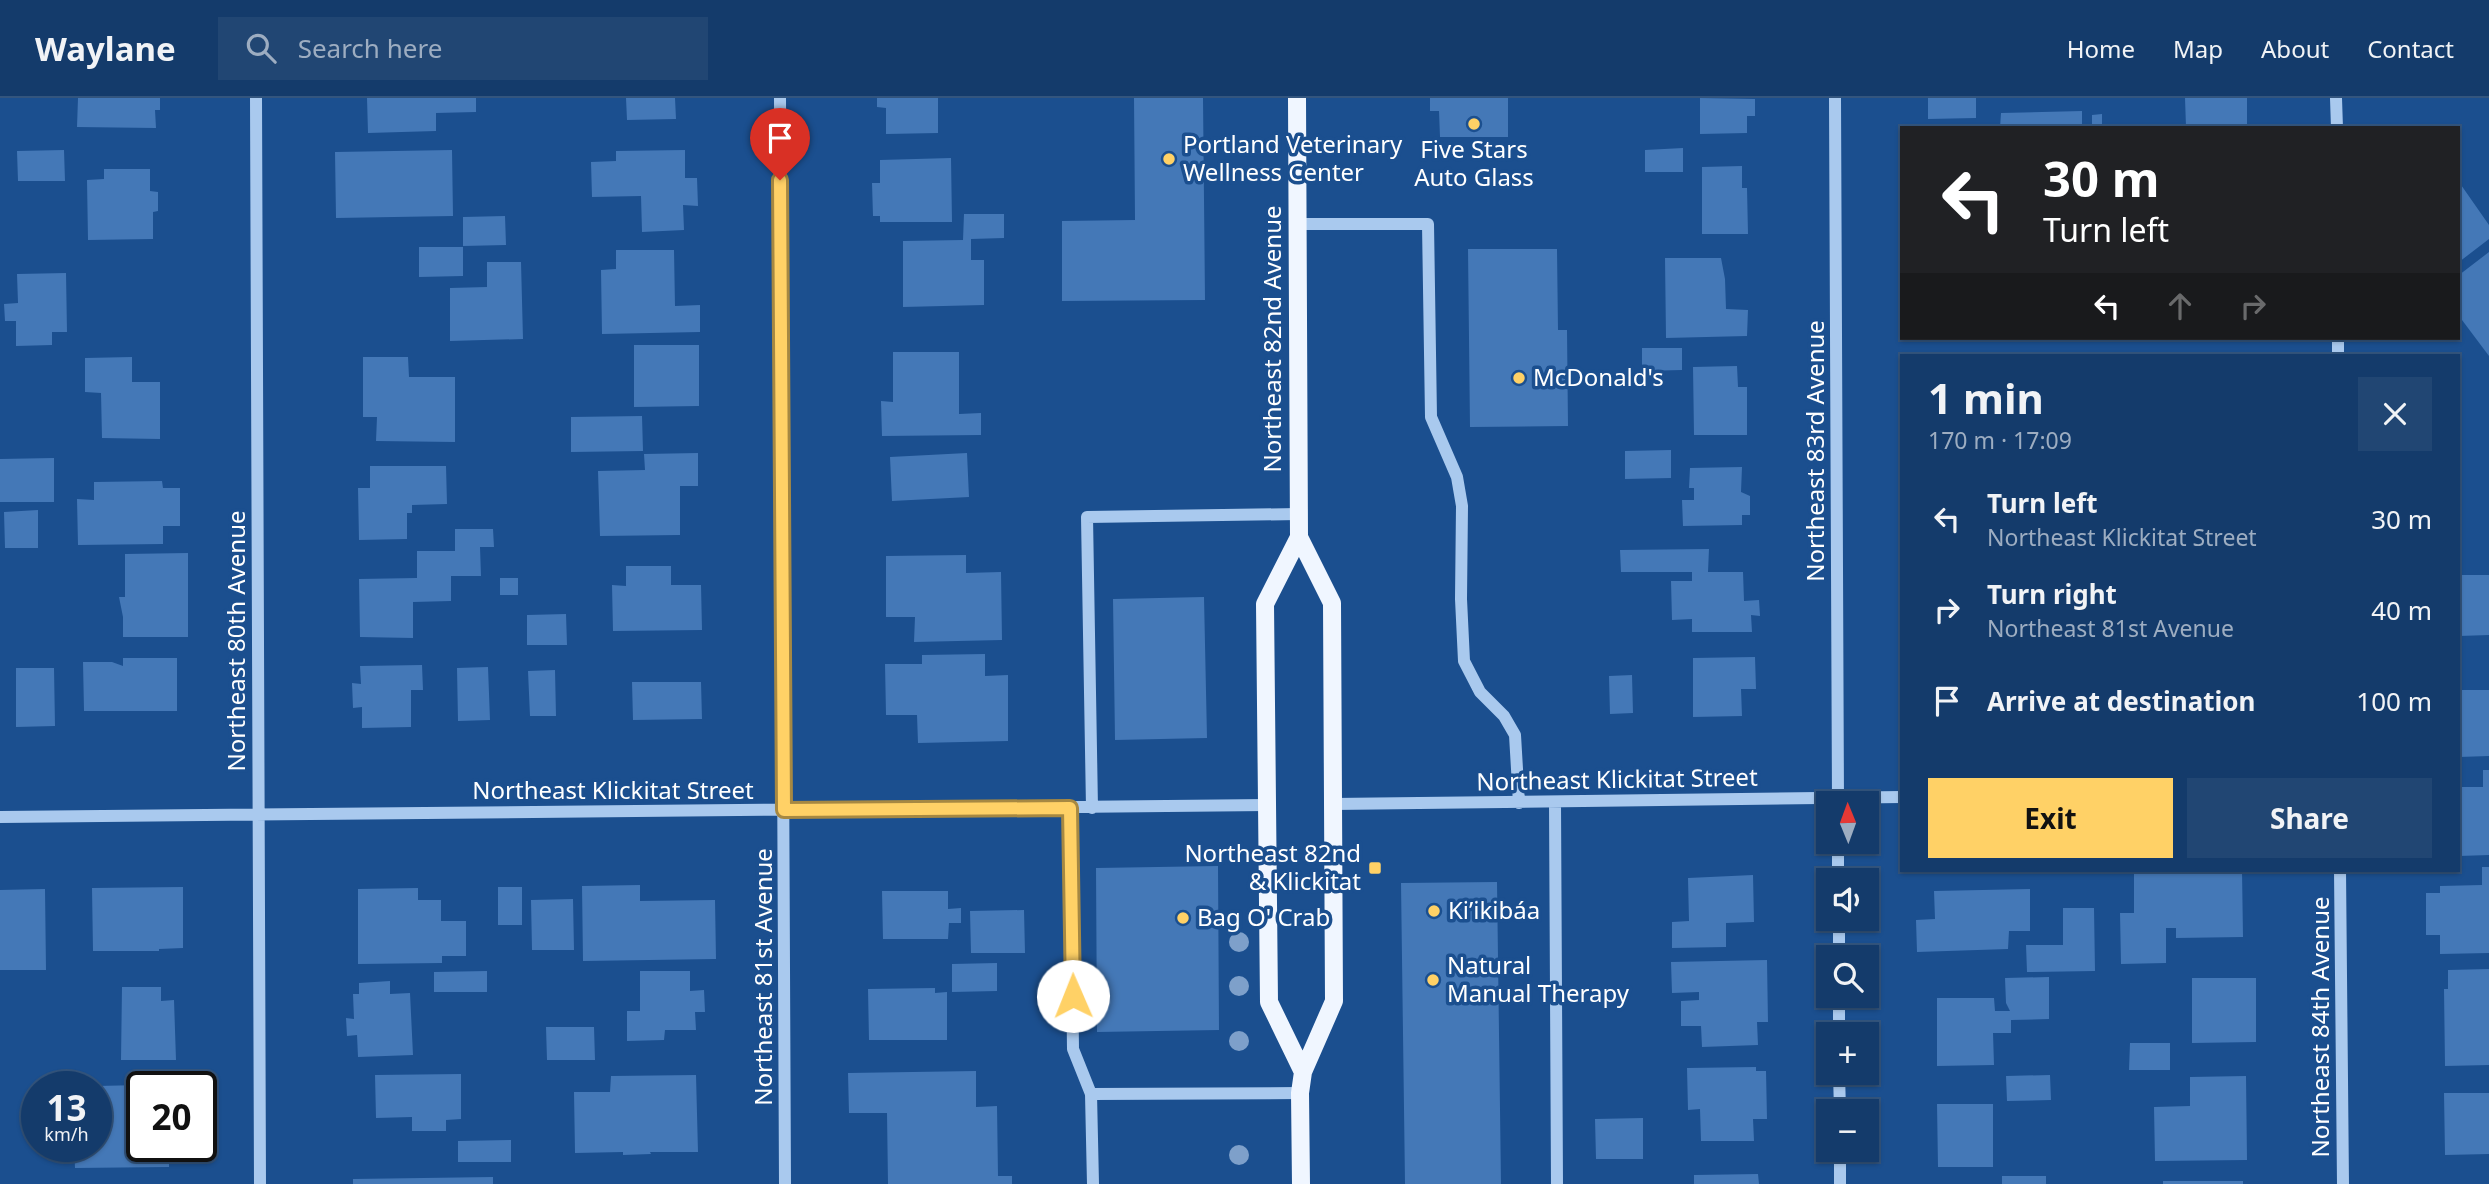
<!DOCTYPE html>
<html lang="en">
<head>
<meta charset="utf-8">
<style>
  :root { --surface:#143b6b; --page:#214673; --text:#f1f3f6; --muted:#9dadc1; --line:#33557e; --accent:#ffd166 }
  body { margin:0; font-family:"Noto Sans",sans-serif; background:var(--page); color:var(--text); height:100vh; display:flex; flex-direction:column; font-size:26px; white-space:nowrap }
  * { box-sizing:border-box; margin:0 }
  p { font-size:23px; color:var(--muted) }
  .icon { flex:none; width:38px; height:38px; fill:none; stroke:currentColor; stroke-width:2; stroke-linecap:round; stroke-linejoin:round }
  .map { position:relative; flex:1; overflow:hidden }
  .side { position:absolute; left:1900px; top:256px; width:560px; height:518px; display:flex; flex-direction:column; background:var(--surface); border-radius:0px; box-shadow:0 2px 5px #0004,0 0 0 2px var(--line) }
  .side>* { flex:none }
  .top-card { position:absolute; left:1900px; top:28px; width:560px; height:214px; border-radius:0px; box-shadow:0 2px 5px #0004,0 0 0 2px var(--line); background:#202124; color:#fff; overflow:hidden }
  .needle { width:46px; rotate:359deg }
  .controls { position:absolute; left:1816px; top:693px; display:grid; gap:14px }
  .controls a { display:grid; place-items:center; width:63px; height:63px; border-radius:0px; background:var(--surface); box-shadow:0 2px 5px #0004,0 0 0 2px var(--line); font-size:35px }
  .speed { position:absolute; left:21px; top:973px; display:flex; gap:14px; font-size:35px; font-weight:700; text-align:center }
  .speed>* { display:grid; place-content:center; width:91px; height:91px; border-radius:50%; background:var(--surface); box-shadow:0 2px 5px #0004,0 0 0 2px var(--line); line-height:1 }
  .speed small { font-size:18px; font-weight:400 }
  .speed .limit { border:4px solid #111; border-radius:10px; background:#fff; color:#111 }
  .pin { position:absolute; display:grid; place-items:center; width:60px; height:60px; color:#fff; margin:-72px -30px; border-radius:50% 50% 50% 0; rotate:-45deg; box-shadow:0 0 7px #0007 }
  .pin .icon { rotate:45deg }
  .me { position:absolute; width:77px; margin:-38px; rotate:359deg; stroke-linejoin:round; filter:drop-shadow(0 0 5px #0008) }
  .turn { display:flex; align-items:center; gap:24px; height:147px; padding:0 28px; font-size:32px }
  .turn .icon { width:91px; height:91px; stroke-width:2.5 }
  .turn b { display:block; font-size:49px; line-height:60px }
  .lanes { display:flex; align-items:center; height:66px; padding:0 28px; background:#0003; justify-content:center; gap:35px; direction:ltr }
  .lanes .off { opacity:.35 }
  .round { display:grid; place-items:center; flex:none; width:74px; height:74px; border-radius:0px; background:var(--page) }
  .summary { display:flex; align-items:center; justify-content:space-between; height:119px; padding:0 28px }
  h1 { font-size:42px; font-weight:700; line-height:52px }
  .button { display:flex; gap:14px; margin-top:auto; padding:14px 28px }
  .button a { flex:1; height:80px; border-radius:0px; background:var(--accent); color:#111; font-size:28px; font-weight:700; line-height:80px; text-align:center }
  .button a+a { background:var(--page); color:var(--text) }
  ul { padding:0; list-style:none }
  li { display:flex; align-items:center; gap:21px; height:91px; padding:0 28px }
  li div { flex:1 }
  li b { display:block; font-size:26px }
  li em { font-style:normal }
  header { display:flex; align-items:center; gap:42px; box-sizing:border-box; height:98px; padding:0 35px; background:var(--surface); border-bottom:2px solid var(--line) }
  header strong { font-size:33px }
  nav { display:flex; gap:38px; margin-inline-start:auto; font-size:24px }
  .search { width:490px; height:63px; background:var(--page); display:flex; align-items:center; gap:18px; box-sizing:border-box; padding:0 24px; border-radius:0px; color:var(--muted); font-size:26px }
  .map>svg:first-child { display:block }
  .building { fill:#4478b7 }
  .lines { fill:none; stroke-linecap:round; stroke-linejoin:round }
  .minor { stroke:#a9c9ee; stroke-width:12 }
  .major { stroke:#f0f6ff; stroke-width:18 }
  .tree { fill:#7ea0ca }
  .route-casing { stroke:#a68842; stroke-width:18 }
  .route { stroke:#ffd166; stroke-width:12 }
  .poi-dot { fill:#ffd166; stroke:#1b4f8f; stroke-width:2.5 }
  .labels { text-anchor:middle; stroke-width:7; stroke-linejoin:round; paint-order:stroke }
  .poi-label { font-size:24px; fill:#fff; stroke:#1b4f8f; text-anchor:start }
  .street-label { font-size:24px; fill:#fff; stroke:#1b4f8f }
</style>
</head>
<body>
<header>
<strong>Waylane</strong>
<div class="search"><svg class="icon" aria-label="search" viewBox="0 0 24 24"><circle cx="10" cy="10" r="6"/><path d="M15 15l6 6"/></svg>Search here</div>
<nav><a>Home</a><a>Map</a><a>About</a><a>Contact</a></nav>
</header>
<div class="map">
<svg width="2489" height="1086" viewBox="0 0 2489 1086">
  <rect width="100%" height="100%" fill="#1b4f8f"/>
  <!-- building -->
  <path class="building" d="M 78,0 L 160,0 L 160,12 L 155,12 L 156,30 L 77,29 Z
    M 367,0 L 476,0 L 476,14 L 436,15 L 436,33 L 368,35 Z
    M 626,0 L 675,0 L 676,21 L 627,22 Z
    M 877,0 L 938,0 L 938,35 L 886,36 L 886,10 L 877,9 Z
    M 1134,0 L 1203,0 L 1205,202 L 1062,203 L 1062,123 L 1135,122 Z
    M 1430,0 L 1508,0 L 1508,39 L 1440,39 L 1439,13 L 1430,13 Z
    M 1700,0 L 1755,1 L 1755,18 L 1747,18 L 1747,35 L 1700,36 Z
    M 1928,0 L 1976,0 L 1976,20 L 1928,21 Z
    M 2185,0 L 2247,0 L 2247,28 L 2186,29 Z
    M 2082,13 L 2082,30 L 2000,30 L 2001,15 Z
    M 2102,16 L 2102,30 L 2092,30 L 2092,17 Z
    M 1683,50 L 1683,74 L 1645,74 L 1645,52 Z
    M 64,52 L 65,83 L 18,83 L 17,53 Z
    M 452,52 L 453,118 L 336,120 L 335,54 Z
    M 685,52 L 685,80 L 697,80 L 698,108 L 683,107 L 684,132 L 642,134 L 641,98 L 592,99 L 591,64 L 616,63 L 616,53 Z
    M 951,60 L 952,124 L 880,124 L 880,118 L 873,118 L 872,85 L 880,85 L 880,62 Z
    M 1742,68 L 1742,90 L 1747,90 L 1748,136 L 1702,136 L 1702,69 Z
    M 104,71 L 150,71 L 150,93 L 158,94 L 158,113 L 153,114 L 153,141 L 88,142 L 87,82 L 104,81 Z
    M 2459,84 L 2489,127 L 2489,141 L 2459,164 Z
    M 964,116 L 1004,116 L 1004,140 L 971,141 L 971,162 L 984,162 L 984,207 L 903,209 L 903,143 L 963,142 Z
    M 505,118 L 506,147 L 463,148 L 463,119 Z
    M 419,149 L 463,149 L 463,178 L 419,179 Z
    M 1468,151 L 1557,151 L 1558,232 L 1567,232 L 1568,328 L 1470,329 Z
    M 616,152 L 674,152 L 675,208 L 700,207 L 700,234 L 602,236 L 601,172 L 616,171 Z
    M 2489,154 L 2489,258 L 2459,218 L 2459,177 Z
    M 1665,160 L 1721,160 L 1725,181 L 1726,211 L 1748,212 L 1747,238 L 1666,240 Z
    M 487,164 L 521,164 L 523,241 L 450,243 L 450,190 L 487,189 Z
    M 66,175 L 67,234 L 52,234 L 52,247 L 16,248 L 16,223 L 5,223 L 4,206 L 18,205 L 17,176 Z
    M 634,247 L 699,247 L 699,308 L 634,309 Z
    M 1642,250 L 1682,250 L 1682,272 L 1642,273 Z
    M 893,254 L 959,254 L 959,316 L 981,315 L 981,337 L 882,338 L 881,303 L 893,304 Z
    M 2248,254 L 2248,257 L 2190,257 L 2190,255 Z
    M 1931,255 L 1978,255 L 1978,257 L 1931,257 Z
    M 132,259 L 132,284 L 160,284 L 160,341 L 102,340 L 101,295 L 85,294 L 85,260 Z
    M 363,259 L 408,259 L 409,279 L 455,279 L 455,344 L 376,343 L 377,319 L 363,319 Z
    M 1737,268 L 1738,289 L 1747,289 L 1747,337 L 1694,337 L 1693,269 Z
    M 642,318 L 643,353 L 571,354 L 571,319 Z
    M 1671,352 L 1671,380 L 1625,381 L 1625,353 Z
    M 698,355 L 698,388 L 680,388 L 680,437 L 600,438 L 598,373 L 645,372 L 644,356 Z
    M 967,355 L 969,399 L 892,403 L 890,359 Z
    M 54,360 L 54,404 L 0,404 L 0,361 Z
    M 370,368 L 446,368 L 447,406 L 412,407 L 412,415 L 407,415 L 407,441 L 359,442 L 358,390 L 370,390 Z
    M 1742,369 L 1741,394 L 1750,398 L 1750,417 L 1742,417 L 1742,427 L 1683,428 L 1682,402 L 1694,402 L 1694,390 L 1689,390 L 1690,370 Z
    M 162,383 L 163,390 L 180,390 L 180,428 L 163,428 L 163,446 L 78,447 L 77,401 L 94,402 L 94,384 Z
    M 38,412 L 38,450 L 5,450 L 4,414 Z
    M 455,431 L 493,431 L 494,449 L 480,449 L 481,478 L 451,478 L 451,503 L 413,504 L 413,540 L 360,539 L 359,481 L 417,480 L 417,453 L 455,453 Z
    M 1709,451 L 1708,474 L 1743,474 L 1744,503 L 1759,502 L 1760,518 L 1751,517 L 1752,534 L 1692,534 L 1692,521 L 1672,522 L 1671,483 L 1692,483 L 1692,474 L 1621,474 L 1620,452 Z
    M 188,455 L 188,539 L 123,539 L 123,519 L 119,499 L 125,499 L 125,456 Z
    M 966,457 L 966,475 L 1001,474 L 1002,542 L 914,544 L 915,519 L 886,519 L 886,458 Z
    M 626,468 L 671,468 L 671,487 L 701,487 L 702,532 L 613,533 L 612,487 L 626,488 Z
    M 2459,477 L 2489,477 L 2489,537 L 2459,538 Z
    M 500,480 L 518,480 L 518,497 L 500,497 Z
    M 1204,499 L 1207,640 L 1115,642 L 1113,501 Z
    M 566,516 L 567,547 L 527,547 L 527,517 Z
    M 985,556 L 985,578 L 1008,577 L 1008,643 L 918,645 L 917,617 L 886,617 L 885,566 L 922,566 L 922,557 Z
    M 1755,559 L 1756,591 L 1741,591 L 1742,618 L 1693,619 L 1693,560 Z
    M 123,560 L 177,560 L 177,613 L 84,613 L 83,564 L 112,564 L 123,568 Z
    M 422,567 L 423,592 L 411,592 L 411,629 L 362,630 L 362,609 L 353,610 L 352,585 L 361,586 L 360,568 Z
    M 488,569 L 490,622 L 458,623 L 457,570 Z
    M 16,570 L 54,570 L 55,628 L 16,629 Z
    M 555,572 L 556,618 L 530,618 L 528,573 Z
    M 1632,577 L 1633,615 L 1610,616 L 1609,578 Z
    M 632,584 L 701,584 L 702,621 L 633,622 Z
    M 2459,592 L 2489,592 L 2489,658 L 2459,659 Z
    M 2483,672 L 2489,672 L 2489,757 L 2459,758 L 2459,689 L 2483,689 Z
    M 1218,768 L 1219,932 L 1097,934 L 1096,770 Z
    M 2482,769 L 2489,769 L 2489,855 L 2440,856 L 2440,837 L 2426,837 L 2426,795 L 2440,795 L 2440,788 L 2482,787 Z
    M 2134,772 L 2242,772 L 2243,839 L 2176,840 L 2176,830 L 2166,830 L 2166,865 L 2121,866 L 2120,815 L 2134,815 Z
    M 1753,777 L 1754,824 L 1726,825 L 1726,849 L 1672,850 L 1672,824 L 1689,823 L 1688,780 Z
    M 1497,784 L 1501,1086 L 1405,1086 L 1401,785 Z
    M 640,787 L 640,803 L 715,802 L 716,861 L 583,863 L 582,788 Z
    M 183,789 L 183,850 L 159,851 L 159,853 L 93,853 L 92,790 Z
    M 498,789 L 522,789 L 522,827 L 498,827 Z
    M 418,790 L 418,802 L 441,802 L 441,823 L 466,823 L 466,858 L 442,858 L 442,865 L 358,866 L 358,791 Z
    M 45,791 L 46,872 L 0,872 L 0,792 Z
    M 2030,791 L 2030,833 L 2009,833 L 2008,851 L 1917,854 L 1916,822 L 1935,821 L 1934,793 Z
    M 882,793 L 948,793 L 948,811 L 961,810 L 961,825 L 949,825 L 948,841 L 883,841 Z
    M 573,801 L 574,852 L 532,852 L 531,802 Z
    M 2063,810 L 2094,810 L 2095,873 L 2027,874 L 2026,847 L 2063,847 Z
    M 1024,812 L 1025,855 L 971,855 L 970,813 Z
    M 1767,862 L 1768,924 L 1757,924 L 1758,947 L 1702,949 L 1701,928 L 1681,928 L 1681,903 L 1699,902 L 1699,894 L 1672,895 L 1671,864 Z
    M 997,865 L 997,893 L 952,894 L 952,866 Z
    M 2489,871 L 2489,967 L 2445,968 L 2444,891 L 2448,891 L 2448,872 Z
    M 487,873 L 487,894 L 434,894 L 434,874 Z
    M 640,873 L 690,873 L 690,893 L 704,892 L 705,914 L 695,914 L 696,932 L 665,932 L 664,942 L 627,943 L 627,913 L 640,913 Z
    M 2049,879 L 2049,921 L 2011,922 L 2011,935 L 1993,935 L 1994,967 L 1937,968 L 1937,900 L 1994,900 L 1995,913 L 2010,913 L 2006,905 L 2005,880 Z
    M 2192,880 L 2256,880 L 2256,944 L 2192,945 Z
    M 390,883 L 390,896 L 410,895 L 413,957 L 358,959 L 357,937 L 347,938 L 346,920 L 354,921 L 353,896 L 359,896 L 359,885 Z
    M 122,889 L 161,889 L 161,903 L 174,902 L 176,962 L 121,962 Z
    M 935,890 L 935,895 L 947,894 L 947,942 L 869,942 L 868,891 Z
    M 546,929 L 594,929 L 595,962 L 547,962 Z
    M 2130,945 L 2170,945 L 2170,972 L 2129,972 Z
    M 1756,969 L 1756,973 L 1766,973 L 1767,1021 L 1753,1021 L 1754,1043 L 1701,1043 L 1700,1011 L 1688,1012 L 1687,970 Z
    M 976,973 L 976,1009 L 997,1008 L 998,1078 L 1012,1078 L 1012,1086 L 888,1086 L 887,1015 L 849,1015 L 848,975 Z
    M 461,976 L 461,1021 L 446,1022 L 446,1033 L 412,1033 L 412,1019 L 376,1020 L 375,977 Z
    M 696,977 L 698,1054 L 650,1054 L 651,1056 L 623,1057 L 623,1054 L 575,1055 L 574,994 L 610,994 L 611,978 Z
    M 2050,977 L 2051,1002 L 2007,1003 L 2006,978 Z
    M 2246,978 L 2247,1062 L 2155,1063 L 2154,1009 L 2190,1008 L 2190,979 Z
    M 142,987 L 142,1048 L 169,1048 L 169,1069 L 75,1070 L 74,1048 L 96,1048 L 96,988 Z
    M 2444,995 L 2489,995 L 2489,1056 L 2445,1057 Z
    M 1937,1006 L 1993,1006 L 1993,1069 L 1938,1069 Z
    M 1643,1020 L 1643,1061 L 1596,1061 L 1595,1021 Z
    M 511,1042 L 511,1064 L 458,1064 L 458,1043 Z
    M 1758,1076 L 1759,1086 L 1694,1086 L 1694,1077 Z
    M 2002,1078 L 2046,1078 L 2046,1086 L 2002,1086 Z
    M 493,1079 L 493,1086 L 353,1086 L 353,1081 Z
    M 2163,1083 L 2243,1083 L 2243,1086 L 2163,1086 Z"/>
  <g class="lines">
    <!-- minor -->
    <path class="minor" d="M 256,0 L 260,1086
      M 780,0 L 785,1086
      M 1835,0 L 1838,705
      M 2336,0 L 2337,30
      M 1298,126 L 1428,126 L 1431,319 L 1457,379 L 1462,408 L 1461,501 L 1464,563 L 1480,594 L 1504,618 L 1515,637 L 1519,705
      M 2338,240 L 2338,257
      M 1555,704 L 1557,1086
      M 1333,706 L 1902,699
      M 1070,710 L 1073,951 L 1091,996
      M 1092,710 L 1087,419 L 1298,416
      M 0,719 L 1267,707
      M 1838,744 L 1838,782
      M 2340,772 L 2343,1086
      M 1839,821 L 1839,859
      M 1839,898 L 1839,936
      M 1839,975 L 1840,1013
      M 1840,1052 L 1840,1086
      M 1093,1086 L 1091,996 L 1300,995"/>
    <!-- major -->
    <path class="major" d="M 1297,0 L 1299,439 L 1332,505 L 1334,903 L 1303,974 L 1300,995 L 1301,1086
      M 1299,439 L 1265,506 L 1269,904 L 1303,974"/>
  </g>
  <!-- trees -->
  <g class="tree">
    <circle cx="1239" cy="844" r="10"/>
    <circle cx="1239" cy="888" r="10"/>
    <circle cx="1239" cy="943" r="10"/>
    <circle cx="1239" cy="1057" r="10"/>
  </g>
  <g class="lines">
    <!-- route casing -->
    <g class="route-casing">
      <path id="route" d="M 780,82 L 784,712 L 1070,710 L 1073,898"/>
    </g>
    <!-- route -->
    <use href="#route" class="route"/>
  </g>
  <!-- markers -->
  <g class="poi-dot">
    <circle cx="1474" cy="26" r="7"/>
    <circle cx="1169" cy="61" r="7"/>
    <circle cx="1519" cy="280" r="7"/>
    <rect x="1368" y="763" width="14" height="14" rx="3.5"/>
    <circle cx="1434" cy="813" r="7"/>
    <circle cx="1183" cy="820" r="7"/>
    <circle cx="1433" cy="882" r="7"/>
  </g>
  <g class="labels">
    <!-- poi labels -->
    <g class="poi-label">
      <text x="1183" y="55">Portland Veterinary<tspan x="1183" dy="28">Wellness Center</tspan></text>
      <text x="1474" y="60" text-anchor="middle">Five Stars<tspan x="1474" dy="28">Auto Glass</tspan></text>
      <text x="1533" y="288">McDonald's</text>
      <text x="1361" y="764" text-anchor="end">Northeast 82nd<tspan x="1361" dy="28">&amp; Klickitat</tspan></text>
      <text x="1448" y="821">Ki’ikibáa</text>
      <text x="1197" y="828">Bag O' Crab</text>
      <text x="1447" y="876">Natural<tspan x="1447" dy="28">Manual Therapy</tspan></text>
    </g>
    <!-- street labels -->
    <g class="street-label">
      <text transform="translate(1273 241) rotate(-90)" y="8">Northeast 82nd Avenue</text>
      <text transform="translate(1816 353) rotate(-90)" y="8">Northeast 83rd Avenue</text>
      <text transform="translate(237 543) rotate(-90)" y="8">Northeast 80th Avenue</text>
      <text transform="translate(1617 682) rotate(-1)" y="8">Northeast Klickitat Street</text>
      <text x="613" y="701">Northeast Klickitat Street</text>
      <text transform="translate(764 879) rotate(-90)" y="8">Northeast 81st Avenue</text>
      <text transform="translate(2321 929) rotate(-90)" y="8">Northeast 84th Avenue</text>
    </g>
  </g>
</svg>
<div class="controls">
<a><svg class="needle" viewBox="-14 -14 28 28"><path d="M0-13l5 13h-10z" fill="#e53935"/><path d="M0 13l5-13h-10z" fill="#9dadc1"/></svg></a>
<a><svg class="icon" aria-label="sound" viewBox="0 0 24 24"><path d="M4 9h4l5-4v14l-5-4H4zM17 9q2 3 0 6"/></svg></a>
<a><svg class="icon" aria-label="search" viewBox="0 0 24 24"><circle cx="10" cy="10" r="6"/><path d="M15 15l6 6"/></svg></a>
<a>+</a>
<a>−</a>
</div>
<div class="speed"><div>13<small>km/h</small></div><div class="limit">20</div></div>
<div class="pin" style="left:780px;top:82px;background:#d93025"><svg class="icon" aria-label="arrive" viewBox="0 0 24 24"><path d="M6 21V4h12l-3 4 3 4H6"/></svg></div>
<svg class="me" style="left:1073px;top:898px" viewBox="-20 -20 40 40"><circle r="19" fill="#fff"/><path d="M0-13L10 11 0 6-10 11z" fill="#ffd166"/></svg>
<div class="top-card">
<div class="turn"><svg class="icon" aria-label="left" viewBox="0 0 24 24"><path d="M17 20v-9H6M10 6l-5 5 5 5"/></svg><div><b>30 m</b>Turn left</div></div>
<div class="lanes"><svg class="icon" aria-label="left" viewBox="0 0 24 24"><path d="M17 20v-9H6M10 6l-5 5 5 5"/></svg><svg class="icon off" aria-label="ahead" viewBox="0 0 24 24"><path d="M12 20V5M6 11l6-6 6 6"/></svg><svg class="icon off" aria-label="right" viewBox="0 0 24 24"><path d="M7 20v-9h11M14 6l5 5-5 5"/></svg></div>
</div>
<section class="side">
<div class="summary"><div><h1>1 min</h1><p>170 m · 17:09</p></div><a class="round"><svg class="icon" aria-label="close" viewBox="0 0 24 24"><path d="M6 6l12 12M18 6L6 18"/></svg></a></div>
<ul>
<li><svg class="icon" aria-label="left" viewBox="0 0 24 24"><path d="M17 20v-9H6M10 6l-5 5 5 5"/></svg><div><b>Turn left</b><p>Northeast Klickitat Street</p></div><em>30 m</em></li>
<li><svg class="icon" aria-label="right" viewBox="0 0 24 24"><path d="M7 20v-9h11M14 6l5 5-5 5"/></svg><div><b>Turn right</b><p>Northeast 81st Avenue</p></div><em>40 m</em></li>
<li><svg class="icon" aria-label="arrive" viewBox="0 0 24 24"><path d="M6 21V4h12l-3 4 3 4H6"/></svg><div><b>Arrive at destination</b></div><em>100 m</em></li>
</ul>
<div class="button"><a>Exit</a><a>Share</a></div>
</section>
</div>
</body>
</html>
